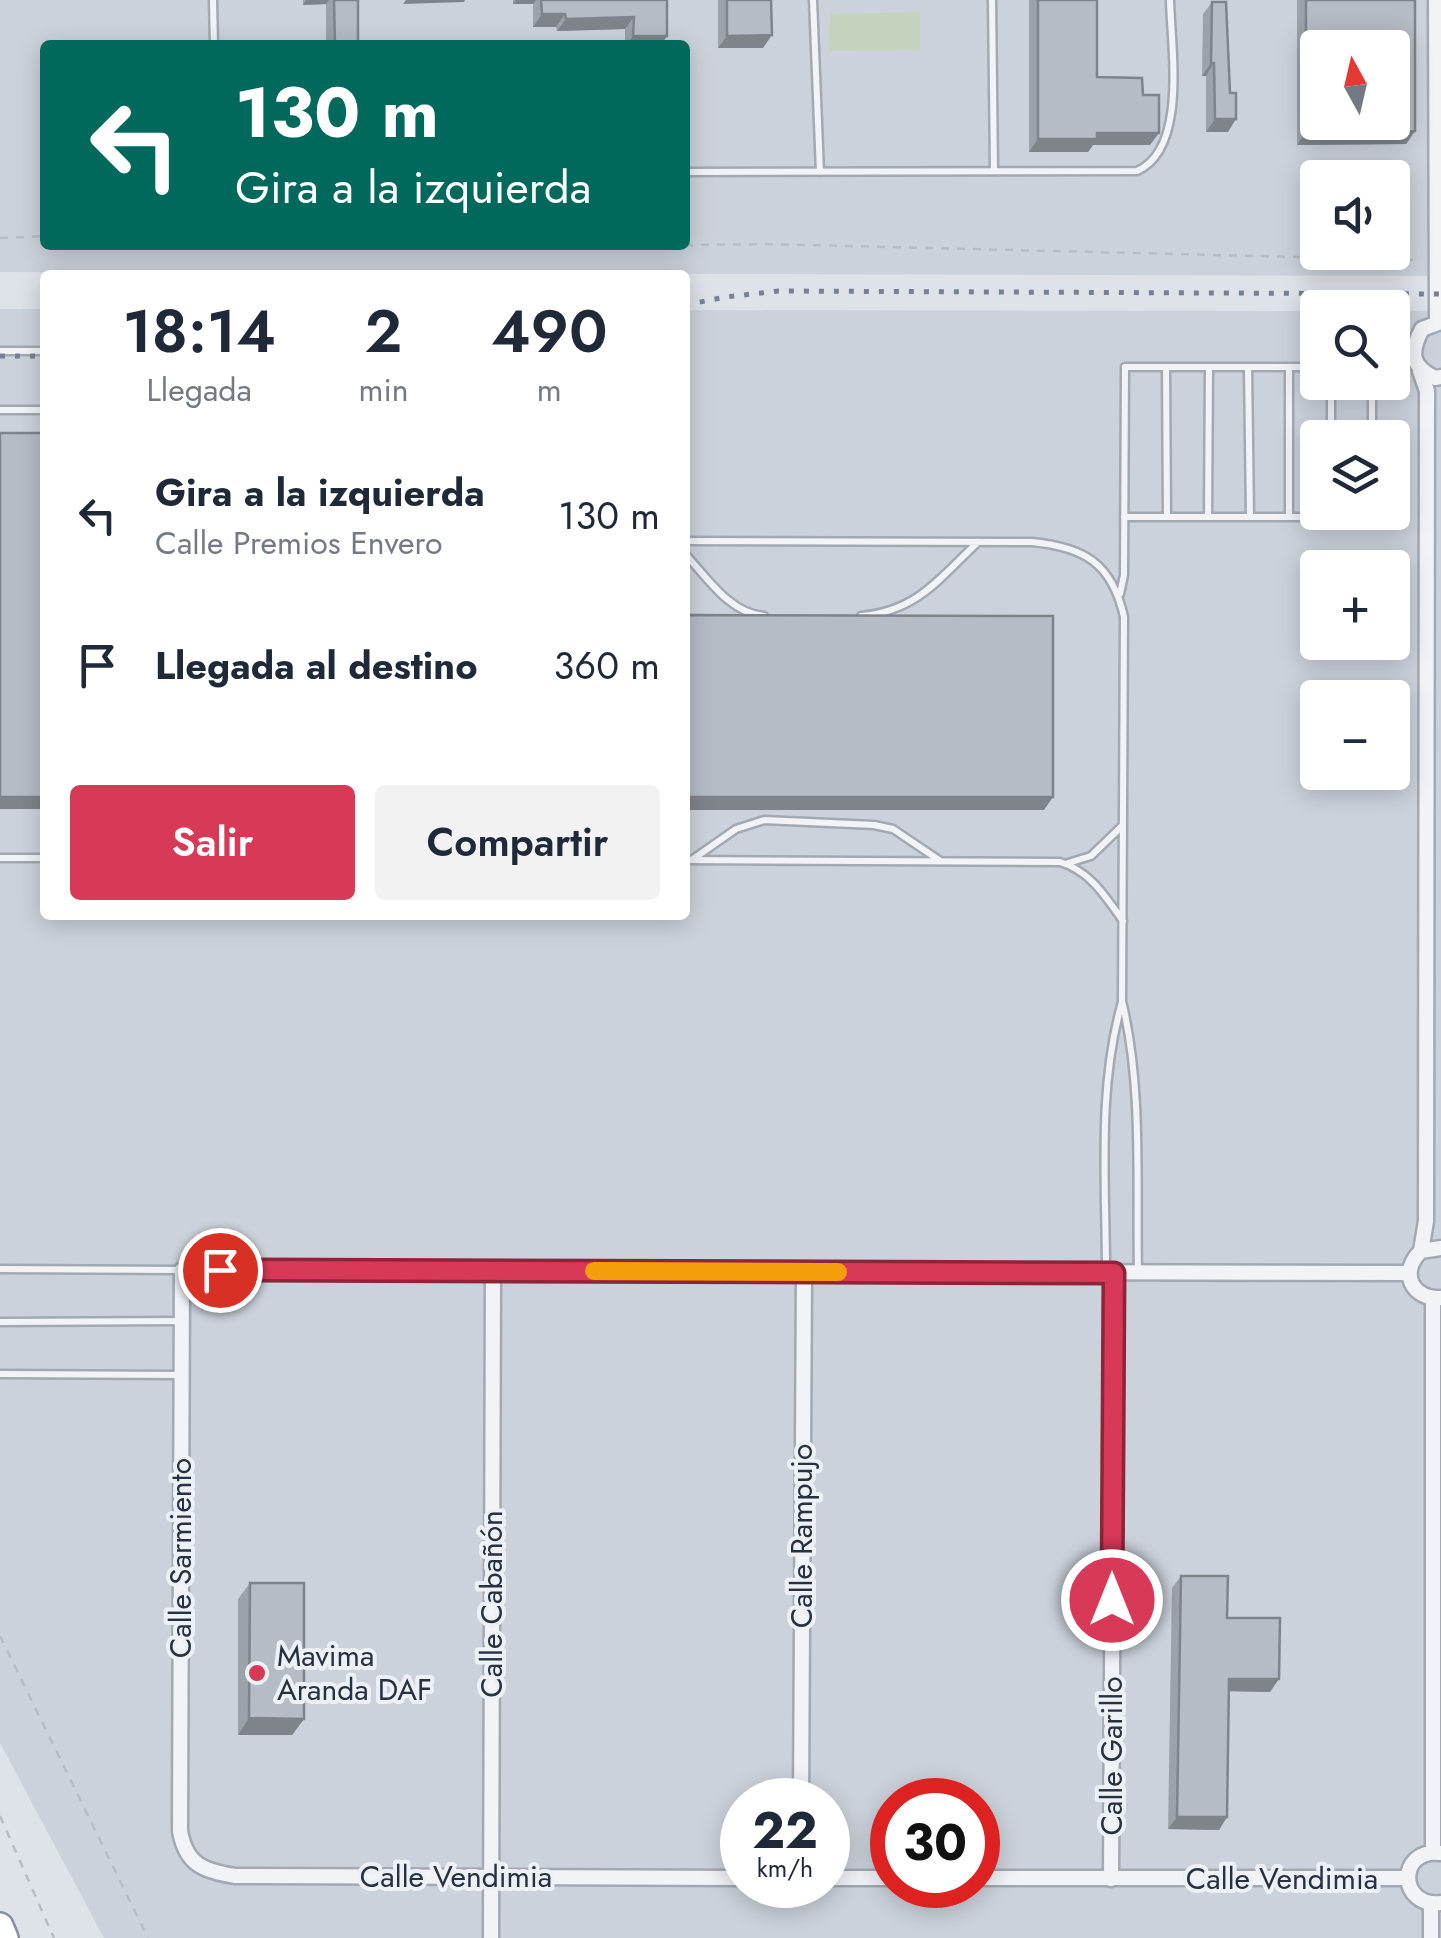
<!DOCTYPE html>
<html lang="es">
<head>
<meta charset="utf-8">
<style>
  :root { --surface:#fff; --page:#f2f2f3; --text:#1f2937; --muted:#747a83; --accent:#d83957 }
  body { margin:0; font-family:Jost,sans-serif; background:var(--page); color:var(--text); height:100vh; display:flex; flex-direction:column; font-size:38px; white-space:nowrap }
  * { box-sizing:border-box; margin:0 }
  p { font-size:32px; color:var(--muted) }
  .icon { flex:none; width:55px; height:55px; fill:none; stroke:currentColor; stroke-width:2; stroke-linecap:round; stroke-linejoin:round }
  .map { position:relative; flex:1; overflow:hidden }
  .sheet { position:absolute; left:40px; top:270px; width:650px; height:650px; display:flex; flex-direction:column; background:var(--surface); border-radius:10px; box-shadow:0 5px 25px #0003 }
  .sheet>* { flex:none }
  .hud { position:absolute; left:40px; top:40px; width:650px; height:210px; border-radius:10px; box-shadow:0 5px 25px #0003; background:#00695c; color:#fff; overflow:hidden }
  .needle { width:65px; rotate:352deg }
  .fabs { position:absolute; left:1300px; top:30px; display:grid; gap:20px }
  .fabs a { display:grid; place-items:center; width:110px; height:110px; border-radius:10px; background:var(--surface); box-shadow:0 5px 25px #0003; font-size:50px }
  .speed { position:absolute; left:720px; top:1778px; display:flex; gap:20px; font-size:50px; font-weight:700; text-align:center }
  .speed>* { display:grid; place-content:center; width:130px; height:130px; border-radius:50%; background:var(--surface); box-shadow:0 5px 25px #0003; line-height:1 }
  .speed small { font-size:25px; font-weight:400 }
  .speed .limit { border:15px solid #d22; background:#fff; color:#111 }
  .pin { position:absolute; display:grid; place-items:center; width:85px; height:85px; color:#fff; margin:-42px; border:5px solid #fff; border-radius:50%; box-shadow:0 2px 10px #0007 }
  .me { position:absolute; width:110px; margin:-55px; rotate:0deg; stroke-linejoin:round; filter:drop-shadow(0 0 8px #0008) }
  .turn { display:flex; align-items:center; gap:35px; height:210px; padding:0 30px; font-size:45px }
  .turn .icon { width:130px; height:130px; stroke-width:2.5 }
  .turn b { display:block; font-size:70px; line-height:85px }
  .eta { display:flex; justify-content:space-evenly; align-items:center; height:170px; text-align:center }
  .eta b { font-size:60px; font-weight:600; line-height:70px }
  .action { display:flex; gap:20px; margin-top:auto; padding:20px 30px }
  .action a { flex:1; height:115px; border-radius:10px; background:var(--accent); color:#fff; font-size:40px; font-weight:600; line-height:115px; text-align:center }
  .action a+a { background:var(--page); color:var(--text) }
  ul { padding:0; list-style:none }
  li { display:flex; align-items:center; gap:30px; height:150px; padding:0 30px }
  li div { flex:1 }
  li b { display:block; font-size:38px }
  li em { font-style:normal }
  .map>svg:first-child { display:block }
  .built { fill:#ccd2db; fill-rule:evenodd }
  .green { fill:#c4d3be }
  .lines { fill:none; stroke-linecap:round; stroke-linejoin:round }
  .lane-casing { stroke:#a3a9b3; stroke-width:11 }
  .street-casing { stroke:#a3a9b3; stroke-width:19 }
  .highway-casing { stroke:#8490a0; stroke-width:30 }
  .path { stroke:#b8bdc4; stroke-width:2.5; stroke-dasharray:8 8; stroke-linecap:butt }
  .lane { stroke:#f1f3f7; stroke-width:6 }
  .street { stroke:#f1f3f7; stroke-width:14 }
  .highway { stroke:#fff; stroke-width:25 }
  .rail { stroke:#768293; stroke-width:5; stroke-dasharray:5 10; stroke-linecap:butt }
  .wall { fill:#9ca2aa }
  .shaded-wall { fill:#7f848b }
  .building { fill:#b5bcc6; stroke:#7f848b; stroke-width:2.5; fill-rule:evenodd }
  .route-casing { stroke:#8c2539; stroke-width:25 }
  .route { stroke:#d83957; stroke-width:18 }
  .slow { stroke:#f59e0b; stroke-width:18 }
  .poi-dot { fill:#d83957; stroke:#edf1f6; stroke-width:4 }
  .labels { text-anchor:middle; stroke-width:8; stroke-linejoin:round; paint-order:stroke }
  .street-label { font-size:30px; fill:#263141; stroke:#edf1f6 }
  .poi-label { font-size:30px; fill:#263141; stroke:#edf1f6; text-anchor:start }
</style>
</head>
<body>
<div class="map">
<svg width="1441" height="1938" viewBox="0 0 1441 1938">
  <rect width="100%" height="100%" fill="#dee2e9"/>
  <!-- built -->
  <path class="built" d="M 0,0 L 1441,0 L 1441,276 L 0,272 ZM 45,45 L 685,45 L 685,245 L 45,245 ZM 1318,48 L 1392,48 L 1392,122 L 1318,122 ZM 1318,178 L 1392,178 L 1392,252 L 1318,252 Z
    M 0,309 L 45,309 L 45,915 L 685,915 L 685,310 L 1317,311 L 1318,382 L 1392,382 L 1393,311 L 1441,311 L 1441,1938 L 104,1938 L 0,1743 ZM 1318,438 L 1392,438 L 1392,512 L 1318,512 ZM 1318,568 L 1392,568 L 1392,642 L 1318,642 ZM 1318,698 L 1392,698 L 1392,772 L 1318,772 ZM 742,1800 L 828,1800 L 828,1885 L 742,1885 ZM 892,1800 L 978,1800 L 978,1885 L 892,1885 Z"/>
  <!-- green -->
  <path class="green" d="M 920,12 L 920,50 L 829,51 L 830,14 Z"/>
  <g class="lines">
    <!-- lane casing -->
    <g class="lane-casing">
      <path id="lane" d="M 213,0 L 214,45
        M 813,0 L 820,172
        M 992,1 L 994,171
        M 685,172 L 1137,171 C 1188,149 1171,47 1170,0
        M 0,351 L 45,351
        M 1166,367 L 1167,517
        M 1248,367 L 1250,517
        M 1289,367 L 1289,517
        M 1372,382 L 1372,438
        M 0,410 L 45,410
        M 1331,438 L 1331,382
        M 1124,517 L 1330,517 L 1369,520 L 1372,512
        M 1208,517 L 1209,367
        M 685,541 L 1032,542 C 1084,547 1112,563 1124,617 L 1122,1001 C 1143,1088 1136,1181 1138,1271
        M 685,554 C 707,577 729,613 764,616
        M 1120,594 L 1124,575 L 1125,367 L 1318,367
        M 861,616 C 917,611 939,579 978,542
        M 0,858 L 45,858
        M 693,859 L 736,829 L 764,820 L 874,825 L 893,829 L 939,860
        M 685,860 L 1060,862 C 1090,871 1105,896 1123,921
        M 1068,863 L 1091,856 L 1122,826
        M 0,1269 L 182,1270
        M 1106,1273 C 1106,1184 1097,1089 1122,1002
        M 0,1322 L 180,1321
        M 0,1374 L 180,1375"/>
    </g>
    <!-- street casing -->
    <g class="street-casing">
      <path id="street" d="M 1436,0 L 1437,322
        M 1441,322 L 1422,329 C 1410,352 1410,366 1435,378 L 1441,377
        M 1420,371 L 1427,391 L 1426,1221 L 1421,1251
        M 1441,1298 C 1411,1299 1399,1272 1421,1251 L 1441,1248
        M 801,1800 L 804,1272
        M 1433,1852 L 1433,1298
        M 1440,1853 C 1397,1848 1398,1908 1441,1903
        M 742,1878 L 235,1876 C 204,1871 186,1865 180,1831 L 182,1270 L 1409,1273
        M 828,1878 L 892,1878
        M 978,1878 L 1407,1878
        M 1111,1879 L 1114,1273
        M 1431,1904 L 1431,1938
        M 491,1938 L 493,1271"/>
    </g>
    <!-- highway casing -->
    <g class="highway-casing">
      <path id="highway" d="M 0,1926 L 5,1938"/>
    </g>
    <!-- path -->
    <path class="path" d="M 0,238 L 45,236
      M 685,245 L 766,244 L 1420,260
      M 0,1636 L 148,1938
      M 0,1816 L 54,1938"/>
    <!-- lane -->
    <use href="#lane" class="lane"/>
    <!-- street -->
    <use href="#street" class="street"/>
    <!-- highway -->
    <use href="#highway" class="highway"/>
    <!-- rail -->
    <path class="rail" d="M 685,305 L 726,297 L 778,291 L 1441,294
      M 0,356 L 45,356"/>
  </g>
  <!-- wall -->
  <path class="wall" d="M 303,0 L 358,0 L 358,45 L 326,45 L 326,4 L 303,5 Z
    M 513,0 L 667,0 L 667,36 L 661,45 L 625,45 L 625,29 L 557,31 L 556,27 L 533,27 L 533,4 L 513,4 Z
    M 718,0 L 771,0 L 763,48 L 718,48 Z
    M 1029,0 L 1097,0 L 1097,77 L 1143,95 L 1150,145 L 1093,145 L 1088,152 L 1029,152 Z
    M 1297,0 L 1415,0 L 1415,131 L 1406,144 L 1297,145 Z
    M 1212,2 L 1228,132 L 1206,132 L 1206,76 L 1202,76 L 1203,14 Z
    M 1181,1576 L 1227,1618 L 1270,1692 L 1229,1691 L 1227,1817 L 1219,1830 L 1168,1829 L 1172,1588 Z
    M 250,1583 L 304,1719 L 292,1735 L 238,1735 L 238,1599 Z"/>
  <!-- shaded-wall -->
  <path class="shaded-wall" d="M 306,0 L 329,0 L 326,4 L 303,5 Z
    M 406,0 L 465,0 L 464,2 L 403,4 Z
    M 516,0 L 536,0 L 533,4 L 513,4 Z
    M 542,14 L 565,14 L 556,27 L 533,27 Z
    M 634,17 L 625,29 L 557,31 L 566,19 Z
    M 772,35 L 763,48 L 718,48 L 727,36 Z
    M 633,36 L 667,36 L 661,45 L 627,45 Z
    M 1211,63 L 1214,63 L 1206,76 L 1202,76 Z
    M 1215,119 L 1236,119 L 1228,132 L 1206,132 Z
    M 1415,131 L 1406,144 L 1297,145 L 1306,132 Z
    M 1097,133 L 1159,133 L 1150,145 L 1093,145 L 1088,152 L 1029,152 L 1038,139 Z
    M 0,797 L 45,797 L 45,809 L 0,809 Z
    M 685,797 L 1053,797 L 1044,810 L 685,810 Z
    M 1229,1679 L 1279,1679 L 1270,1692 L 1221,1691 Z
    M 249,1718 L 304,1719 L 292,1735 L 238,1735 Z
    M 1177,1817 L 1227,1817 L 1219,1830 L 1168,1829 Z"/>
  <!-- building -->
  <path class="building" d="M 334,0 L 358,0 L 358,45 L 335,45 Z
    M 541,0 L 667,0 L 667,36 L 633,36 L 634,17 L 566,19 L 565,14 L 542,14 Z
    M 727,0 L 771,0 L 772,35 L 727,36 Z
    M 1038,0 L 1097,0 L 1097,77 L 1142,78 L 1143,95 L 1159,95 L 1159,133 L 1097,133 L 1097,139 L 1038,139 Z
    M 1306,0 L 1415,0 L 1415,131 L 1306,132 ZM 1318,48 L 1392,48 L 1392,122 L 1318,122 Z
    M 1212,2 L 1226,2 L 1230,93 L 1236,93 L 1236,119 L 1215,119 L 1214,63 L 1211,63 Z
    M 0,433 L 45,433 L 45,797 L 0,797 Z
    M 685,615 L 1053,616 L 1053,797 L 685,797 Z
    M 1181,1576 L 1228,1576 L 1227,1618 L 1280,1618 L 1279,1679 L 1229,1679 L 1227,1817 L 1177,1817 Z
    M 250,1583 L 304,1583 L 304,1719 L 249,1718 Z"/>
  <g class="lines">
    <!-- route casing -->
    <g class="route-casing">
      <path id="route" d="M 220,1270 L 1114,1273 L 1112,1600"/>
    </g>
    <!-- route -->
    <use href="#route" class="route"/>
    <!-- slow -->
    <path class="slow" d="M 594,1271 L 838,1272"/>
  </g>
  <!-- markers -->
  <circle class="poi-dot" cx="257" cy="1673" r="10"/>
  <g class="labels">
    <!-- street labels -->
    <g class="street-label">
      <text transform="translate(802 1536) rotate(-90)" y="10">Calle Rampujo</text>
      <text transform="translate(181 1558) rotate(-90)" y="10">Calle Sarmiento</text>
      <text transform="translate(492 1604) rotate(-90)" y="10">Calle Cabañón</text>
      <text transform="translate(1112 1756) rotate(-90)" y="10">Calle Garillo</text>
      <text x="456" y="1887">Calle Vendimia</text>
      <text x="1282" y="1889">Calle Vendimia</text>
    </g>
    <!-- poi labels -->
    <g class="poi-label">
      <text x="277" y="1666">Mavima<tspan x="277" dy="34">Aranda DAF</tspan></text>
    </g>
  </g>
</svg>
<div class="fabs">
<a><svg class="needle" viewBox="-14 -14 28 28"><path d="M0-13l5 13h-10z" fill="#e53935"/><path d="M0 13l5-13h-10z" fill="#747a83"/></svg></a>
<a><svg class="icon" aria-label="sound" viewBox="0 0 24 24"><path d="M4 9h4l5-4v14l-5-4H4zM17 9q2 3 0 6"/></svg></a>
<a><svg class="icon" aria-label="search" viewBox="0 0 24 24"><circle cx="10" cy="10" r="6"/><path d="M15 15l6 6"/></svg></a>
<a><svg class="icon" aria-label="layers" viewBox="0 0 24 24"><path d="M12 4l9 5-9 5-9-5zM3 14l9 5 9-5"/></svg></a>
<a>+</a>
<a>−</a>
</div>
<div class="speed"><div>22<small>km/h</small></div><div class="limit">30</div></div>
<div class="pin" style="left:220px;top:1270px;background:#d93025"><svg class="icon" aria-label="arrive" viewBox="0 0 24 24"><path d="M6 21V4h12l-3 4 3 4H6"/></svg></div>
<svg class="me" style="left:1112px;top:1600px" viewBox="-20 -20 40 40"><circle r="17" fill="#d83957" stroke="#fff" stroke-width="3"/><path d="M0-11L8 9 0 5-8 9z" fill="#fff"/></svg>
<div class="hud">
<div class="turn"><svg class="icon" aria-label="left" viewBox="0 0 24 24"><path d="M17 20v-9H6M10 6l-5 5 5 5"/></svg><div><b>130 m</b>Gira a la izquierda</div></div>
</div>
<section class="sheet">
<div class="eta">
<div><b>18:14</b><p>Llegada</p></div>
<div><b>2</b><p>min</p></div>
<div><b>490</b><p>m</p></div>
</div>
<ul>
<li><svg class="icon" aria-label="left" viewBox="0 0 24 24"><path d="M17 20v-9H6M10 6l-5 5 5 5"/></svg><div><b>Gira a la izquierda</b><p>Calle Premios Envero</p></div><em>130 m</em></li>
<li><svg class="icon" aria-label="arrive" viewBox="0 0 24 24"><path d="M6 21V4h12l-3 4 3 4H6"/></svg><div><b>Llegada al destino</b></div><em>360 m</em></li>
</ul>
<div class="action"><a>Salir</a><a>Compartir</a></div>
</section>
</div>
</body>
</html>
